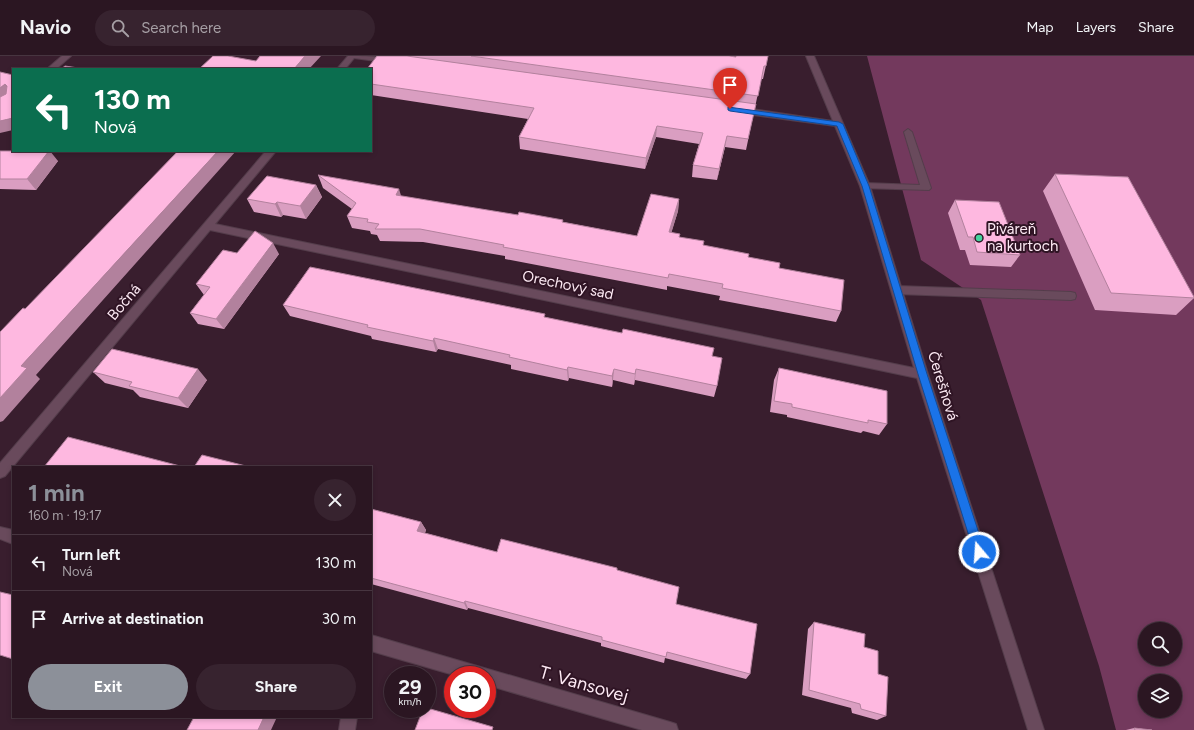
<!DOCTYPE html>
<html lang="en">
<head>
<meta charset="utf-8">
<style>
  :root { --surface:#2b1622; --page:#37232f; --text:#f1f3f6; --muted:#a69fa5; --line:#473540; --accent:#8c9099 }
  body { margin:0; font-family:Figtree,sans-serif; background:var(--page); color:var(--text); height:100vh; display:flex; flex-direction:column; font-size:15px; white-space:nowrap }
  * { box-sizing:border-box; margin:0 }
  p { font-size:13px; color:var(--muted) }
  .icon { flex:none; width:22px; height:22px; fill:none; stroke:currentColor; stroke-width:2; stroke-linecap:round; stroke-linejoin:round }
  .map { position:relative; flex:1; overflow:hidden }
  .details { position:absolute; left:12px; top:410px; width:360px; height:252px; display:flex; flex-direction:column; background:var(--surface); border-radius:0px; box-shadow:0 2px 6px #0003,0 0 0 1px var(--line) }
  .details>* { flex:none }
  .hud { position:absolute; left:12px; top:12px; width:360px; height:84px; border-radius:0px; box-shadow:0 2px 6px #0003,0 0 0 1px var(--line); background:#0b6e4f; color:#fff; overflow:hidden }
  .buttons { position:absolute; left:1138px; top:566px; display:grid; gap:8px }
  .buttons a { display:grid; place-items:center; width:44px; height:44px; border-radius:50%; background:var(--surface); box-shadow:0 2px 6px #0003,0 0 0 1px var(--line); font-size:20px }
  .speed { position:absolute; left:384px; top:610px; display:flex; gap:8px; font-size:20px; font-weight:700; text-align:center }
  .speed>* { display:grid; place-content:center; width:52px; height:52px; border-radius:50%; background:var(--surface); box-shadow:0 2px 6px #0003,0 0 0 1px var(--line); line-height:1 }
  .speed small { font-size:10px; font-weight:400 }
  .speed .limit { border:6px solid #d22; background:#fff; color:#111 }
  .pin { position:absolute; display:grid; place-items:center; width:34px; height:34px; color:#fff; margin:-41px -17px; border-radius:50% 50% 50% 0; rotate:-45deg; box-shadow:0 0 4px #0007 }
  .pin .icon { rotate:45deg }
  .me { position:absolute; width:44px; margin:-22px; rotate:342deg; stroke-linejoin:round; filter:drop-shadow(0 0 3px #0008) }
  .turn { display:flex; align-items:center; gap:14px; height:84px; padding:0 16px; font-size:18px }
  .turn .icon { width:52px; height:52px; stroke-width:2.5 }
  .turn b { display:block; font-size:28px; line-height:34px }
  .round { display:grid; place-items:center; flex:none; width:42px; height:42px; border-radius:21px; background:var(--page) }
  .summary { display:flex; align-items:center; justify-content:space-between; height:68px; padding:0 16px }
  h1 { font-size:24px; font-weight:700; line-height:30px; color:var(--accent) }
  .primary-button { display:flex; gap:8px; margin-top:auto; padding:8px 16px }
  .primary-button a { flex:1; height:46px; border-radius:24px; background:var(--accent); color:#fff; font-size:16px; font-weight:700; line-height:46px; text-align:center }
  .primary-button a+a { background:var(--page); color:var(--text) }
  ul { padding:0; list-style:none }
  li { display:flex; align-items:center; gap:12px; height:56px; padding:0 16px; border-top:1px solid var(--line) }
  li div { flex:1 }
  li b { display:block; font-size:15px }
  li em { font-style:normal }
  header { display:flex; align-items:center; gap:24px; box-sizing:border-box; height:56px; padding:0 20px; background:var(--surface); border-bottom:1px solid var(--line) }
  header strong { font-size:19px }
  nav { display:flex; gap:22px; margin-inline-start:auto; font-size:14px }
  .search { width:280px; height:36px; background:var(--page); display:flex; align-items:center; gap:10px; box-sizing:border-box; padding:0 14px; border-radius:22px; color:var(--muted); font-size:15px }
  .map>svg:first-child { display:block }
  .green { fill:#73395d; fill-rule:evenodd }
  .lines { fill:none; stroke-linecap:round; stroke-linejoin:round }
  .service-casing { stroke:#543d4b; stroke-width:2 }
  .minor-casing { stroke:#543d4b; stroke-width:2 }
  .service { fill:#694a5c; fill-rule:evenodd }
  .minor { fill:#694a5c; fill-rule:evenodd }
  .wall { fill:#da9ec1 }
  .shaded-wall { fill:#b2819d }
  .building { fill:#feb8e0; stroke:#b2819d }
  .route { fill:#1a73e8; stroke:#114b97 }
  .poi-dot { fill:#45d49f; stroke:#2f1424; stroke-width:1.5 }
  .labels { text-anchor:middle; stroke-width:4; stroke-linejoin:round; paint-order:stroke }
  .poi-label { font-size:15px; fill:#fdeaf4; stroke:#2f1424; text-anchor:start }
  .street-label { font-size:15px; fill:#fdeaf4; stroke:#2f1424 }
  .near-street-label { font-size:18px; fill:#fdeaf4; stroke:#2f1424 }
</style>
</head>
<body>
<header>
<strong>Navio</strong>
<div class="search"><svg class="icon" aria-label="search" viewBox="0 0 24 24"><circle cx="10" cy="10" r="6"/><path d="M15 15l6 6"/></svg>Search here</div>
<nav><a>Map</a><a>Layers</a><a>Share</a></nav>
</header>
<div class="map">
<svg width="1194" height="674" viewBox="0 0 1194 674">
  <rect width="100%" height="100%" fill="#391e2e"/>
  <!-- green -->
  <path class="green" d="M 867,0 L 1194,0 L 1194,674 L 1116,674 L 1099,610 L 981,244 L 921,204 ZM 1145,573 L 1175,573 L 1175,603 L 1145,603 ZM 1145,625 L 1175,625 L 1175,655 L 1145,655 Z"/>
  <g class="lines">
    <!-- service casing -->
    <g class="service-casing">
      <path id="service" d="M 908,73 L 912,76 L 931,132 L 929,134 L 862,132 L 860,130 L 865,127 L 920,129 L 904,76 Z
        M 897,230 L 1071,236 L 1075,237 L 1076,240 L 1075,243 L 1071,244 L 897,238 L 893,237 L 892,234 L 893,231 Z"/>
    </g>
    <!-- minor casing -->
    <g class="minor-casing">
      <path id="minor" d="M 62,0 L 71,0 L 56,13 L 47,13 Z
        M 348,0 C 359,0 387,0 395,5 L 391,7 L 354,2 L 345,13 L 337,13 Z
        M 806,0 L 814,0 L 870,130 L 928,318 L 1044,674 L 1028,674 L 917,322 L 210,174 L 5,420 L 0,422 L 0,407 L 266,95 L 276,95 L 215,168 L 914,312 L 860,130 L 835,70 L 738,57 L 734,54 L 738,51 L 833,65 Z
        M 0,471 L 13,474 L 13,488 L 0,483 Z
        M 371,579 L 670,666 L 676,668 L 678,674 L 642,674 L 487,629 L 487,619 L 454,619 L 371,595 Z
        M 341,661 L 357,661 L 355,674 L 339,674 Z"/>
    </g>
    <!-- service -->
    <use href="#service" class="service"/>
    <!-- minor -->
    <use href="#minor" class="minor"/>
  </g>
  <!-- wall -->
  <path class="wall" d="M 377,0 L 729,0 L 736,1 L 768,0 L 763,23 L 761,23 L 746,94 L 725,91 L 717,124 L 692,121 L 693,109 L 699,88 L 656,81 L 645,113 L 520,93 L 519,81 L 528,63 L 371,39 L 371,13 Z
    M 0,95 L 58,105 L 36,134 L 0,133 Z
    M 1055,118 L 1194,241 L 1194,242 L 1176,259 L 1095,254 L 1043,135 Z
    M 318,119 L 401,140 L 518,159 L 563,164 L 563,166 L 637,180 L 679,143 L 678,155 L 671,177 L 680,181 L 703,189 L 748,201 L 779,212 L 841,255 L 836,266 L 719,244 L 720,240 L 667,230 L 667,234 L 505,203 L 505,200 L 423,186 L 380,185 L 377,179 L 371,178 L 370,175 L 352,172 L 347,160 L 352,153 L 323,132 Z
    M 316,129 L 322,141 L 306,163 L 283,159 L 281,161 L 254,156 L 247,143 Z
    M 955,144 L 1020,199 L 1011,211 L 970,209 L 965,194 L 960,194 L 948,157 Z
    M 237,197 L 279,198 L 224,273 L 198,268 L 190,257 L 204,239 L 196,228 Z
    M 283,249 L 545,261 L 712,300 L 717,330 L 714,341 L 635,324 L 634,329 L 613,324 L 612,331 L 569,322 L 568,325 L 511,313 L 511,309 L 438,293 L 436,296 L 372,283 L 371,280 L 290,260 Z
    M 779,312 L 887,368 L 879,379 L 863,375 L 861,377 L 787,361 L 787,359 L 770,356 L 774,324 Z
    M 93,316 L 207,324 L 188,352 L 140,341 L 133,334 L 105,327 Z
    M 371,453 L 421,466 L 426,474 L 425,477 L 497,496 L 617,514 L 676,548 L 750,618 L 746,623 L 665,602 L 664,607 L 601,590 L 601,587 L 468,552 L 467,554 L 371,528 Z
    M 814,566 L 864,591 L 878,618 L 886,660 L 877,664 L 852,657 L 851,652 L 802,639 L 808,573 Z
    M 1134,672 L 1152,674 L 1126,674 Z"/>
  <!-- shaded-wall -->
  <path class="shaded-wall" d="M 305,0 L 321,0 L 309,13 L 294,13 Z
    M 5,28 L 13,38 L 0,47 L 0,32 Z
    M 13,62 L 13,74 L 0,77 L 0,65 Z
    M 657,70 L 656,81 L 645,113 L 646,102 Z
    M 727,80 L 725,91 L 717,124 L 719,113 Z
    M 49,95 L 50,95 L 58,105 L 36,134 L 27,123 Z
    M 218,95 L 236,95 L 36,319 L 40,323 L 3,365 L 0,366 L 0,342 L 21,310 Z
    M 316,129 L 322,141 L 306,163 L 300,150 Z
    M 399,133 L 403,146 L 396,139 Z
    M 679,143 L 678,155 L 668,188 L 669,176 Z
    M 277,146 L 283,159 L 281,161 L 275,148 Z
    M 273,187 L 279,198 L 224,273 L 216,263 Z
    M 434,282 L 438,293 L 436,296 L 433,285 Z
    M 568,311 L 569,322 L 568,325 L 567,314 Z
    M 198,313 L 207,324 L 188,352 L 178,342 Z
    M 614,313 L 613,324 L 612,331 L 612,320 Z
    M 636,313 L 635,324 L 634,329 L 635,318 Z
    M 421,466 L 426,474 L 422,483 L 417,475 Z
    M 465,545 L 468,552 L 467,554 L 464,547 Z
    M 264,661 L 277,661 L 271,674 L 258,674 Z"/>
  <!-- building -->
  <path class="building" d="M 213,0 L 228,0 L 256,5 L 260,0 L 305,0 L 294,13 L 199,13 Z
    M 377,0 L 407,0 L 756,48 L 748,83 L 727,80 L 719,113 L 693,109 L 703,77 L 657,70 L 646,102 L 519,81 L 534,52 L 371,28 L 371,13 L 367,13 Z
    M 471,0 L 729,0 L 736,1 L 736,0 L 768,0 L 766,10 L 764,10 L 758,40 Z
    M 65,10 L 85,13 L 61,13 Z
    M 0,16 L 13,19 L 13,62 L 0,65 L 0,41 L 6,38 L 7,30 L 5,28 L 0,32 Z
    M 0,95 L 49,95 L 27,123 L 0,123 Z
    M 178,95 L 218,95 L 21,310 L 27,312 L 0,342 L 0,276 L 23,252 L 25,253 Z
    M 1055,118 L 1128,121 L 1194,241 L 1194,242 L 1111,237 Z
    M 318,119 L 399,133 L 396,139 L 518,159 L 519,156 L 563,164 L 562,166 L 637,180 L 651,138 L 679,143 L 669,176 L 680,178 L 679,181 L 704,185 L 703,189 L 749,198 L 748,201 L 780,207 L 779,212 L 844,224 L 841,255 L 722,232 L 723,228 L 669,218 L 668,222 L 503,191 L 504,189 L 420,173 L 375,173 L 379,168 L 367,166 L 368,163 L 347,160 L 356,147 Z
    M 267,120 L 316,129 L 300,150 L 277,146 L 275,148 L 247,143 Z
    M 955,144 L 999,146 L 1020,199 L 977,196 L 973,181 L 968,181 Z
    M 255,175 L 273,187 L 216,263 L 190,257 L 210,231 L 196,228 L 223,194 L 237,197 Z
    M 310,211 L 545,258 L 544,261 L 622,277 L 623,273 L 714,292 L 712,300 L 722,302 L 717,330 L 636,313 L 635,318 L 614,313 L 612,320 L 568,311 L 567,314 L 509,301 L 510,299 L 434,282 L 433,285 L 367,271 L 368,269 L 283,249 Z
    M 112,293 L 198,313 L 178,342 L 129,330 L 132,326 L 93,316 Z
    M 779,312 L 887,335 L 887,368 L 868,364 L 868,367 L 792,351 L 792,348 L 774,345 Z
    M 68,381 L 184,411 L 44,411 Z
    M 202,399 L 250,411 L 194,411 Z
    M 371,453 L 421,466 L 417,475 L 497,496 L 501,483 L 617,512 L 617,514 L 679,531 L 676,548 L 757,568 L 750,618 L 667,596 L 666,601 L 602,584 L 602,581 L 465,545 L 464,547 L 371,522 Z
    M 0,536 L 13,539 L 13,603 L 0,599 Z
    M 814,566 L 865,578 L 864,591 L 878,595 L 878,618 L 888,621 L 886,660 L 861,653 L 860,648 L 809,634 Z
    M 427,652 L 493,671 L 492,674 L 415,674 L 423,653 L 427,653 Z
    M 194,661 L 264,661 L 258,674 L 187,674 Z
    M 1134,672 L 1152,674 L 1135,674 Z"/>
  <!-- route -->
  <path class="route" d="M 728,51 L 839,66 L 843,68 L 869,130 L 927,318 L 985,496 L 983,499 L 979,501 L 976,499 L 974,496 L 918,318 L 862,130 L 837,70 L 730,55 L 728,54 Z"/>
  <!-- markers -->
  <circle class="poi-dot" cx="979" cy="182" r="4"/>
  <g class="labels">
    <!-- poi labels -->
    <g class="poi-label">
      <text x="987" y="178">Piváreň<tspan x="987" dy="17">na kurtoch</tspan></text>
    </g>
    <!-- street labels -->
    <g class="street-label">
      <text transform="translate(568 229) rotate(12)" y="5">Orechový sad</text>
      <text transform="translate(124 246) rotate(-50)" y="5">Bočná</text>
      <text transform="translate(943 330) rotate(73)" y="5">Čerešňová</text>
    </g>
    <!-- near-street labels -->
    <g class="near-street-label">
      <text transform="translate(584 628) rotate(16)" y="6">T. Vansovej</text>
    </g>
  </g>
</svg>
<div class="buttons">
<a><svg class="icon" aria-label="search" viewBox="0 0 24 24"><circle cx="10" cy="10" r="6"/><path d="M15 15l6 6"/></svg></a>
<a><svg class="icon" aria-label="layers" viewBox="0 0 24 24"><path d="M12 4l9 5-9 5-9-5zM3 14l9 5 9-5"/></svg></a>
</div>
<div class="speed"><div>29<small>km/h</small></div><div class="limit">30</div></div>
<div class="pin" style="left:730px;top:53px;background:#d93025"><svg class="icon" aria-label="arrive" viewBox="0 0 24 24"><path d="M6 21V4h12l-3 4 3 4H6"/></svg></div>
<svg class="me" style="left:979px;top:496px" viewBox="-20 -20 40 40"><circle r="17" fill="#1a73e8" stroke="#fff" stroke-width="3"/><path d="M0-11L8 9 0 5-8 9z" fill="#fff"/></svg>
<div class="hud">
<div class="turn"><svg class="icon" aria-label="left" viewBox="0 0 24 24"><path d="M17 20v-9H6M10 6l-5 5 5 5"/></svg><div><b>130 m</b>Nová</div></div>
</div>
<section class="details">
<div class="summary"><div><h1>1 min</h1><p>160 m · 19:17</p></div><a class="round"><svg class="icon" aria-label="close" viewBox="0 0 24 24"><path d="M6 6l12 12M18 6L6 18"/></svg></a></div>
<ul>
<li><svg class="icon" aria-label="left" viewBox="0 0 24 24"><path d="M17 20v-9H6M10 6l-5 5 5 5"/></svg><div><b>Turn left</b><p>Nová</p></div><em>130 m</em></li>
<li><svg class="icon" aria-label="arrive" viewBox="0 0 24 24"><path d="M6 21V4h12l-3 4 3 4H6"/></svg><div><b>Arrive at destination</b></div><em>30 m</em></li>
</ul>
<div class="primary-button"><a>Exit</a><a>Share</a></div>
</section>
</div>
</body>
</html>
